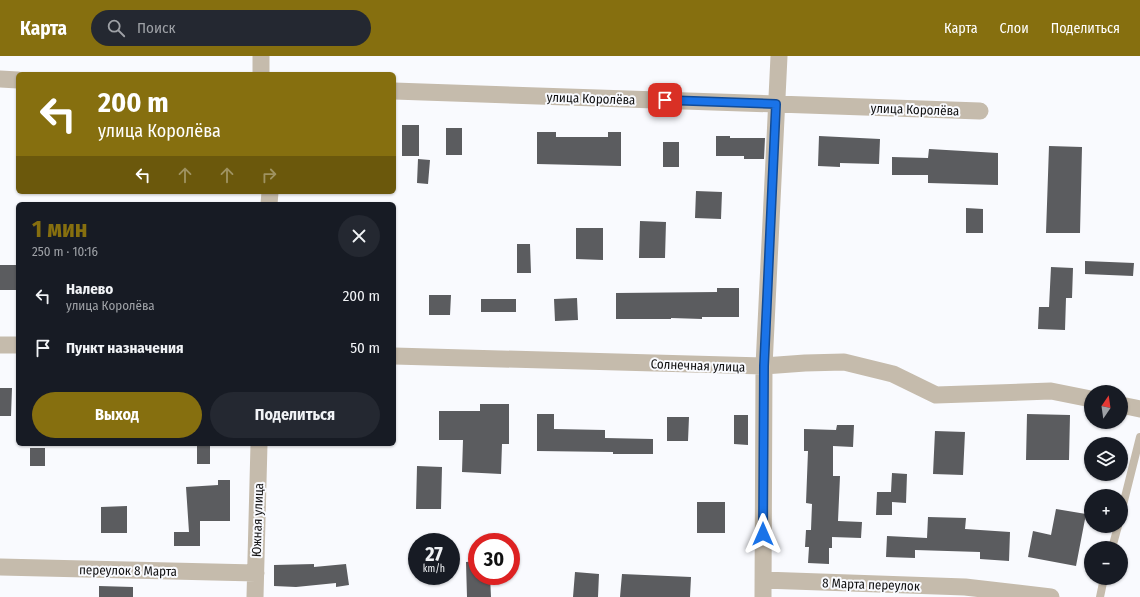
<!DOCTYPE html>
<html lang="ru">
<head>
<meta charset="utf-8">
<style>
  :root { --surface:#171b24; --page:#242831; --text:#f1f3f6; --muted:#9ea1a6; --accent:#866f0f }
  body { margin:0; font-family:"Fira Sans Condensed",sans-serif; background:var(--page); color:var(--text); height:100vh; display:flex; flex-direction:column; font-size:15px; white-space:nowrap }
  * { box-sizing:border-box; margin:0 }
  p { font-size:13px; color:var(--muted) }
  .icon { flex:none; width:22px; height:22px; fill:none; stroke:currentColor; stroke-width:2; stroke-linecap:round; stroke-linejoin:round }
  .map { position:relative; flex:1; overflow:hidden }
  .side { position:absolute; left:16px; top:146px; width:380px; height:244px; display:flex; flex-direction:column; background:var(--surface); border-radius:6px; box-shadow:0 1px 3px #0004 }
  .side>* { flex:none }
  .top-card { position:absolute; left:16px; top:16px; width:380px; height:122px; border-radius:6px; box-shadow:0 1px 3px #0004; background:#866f0f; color:#fff; overflow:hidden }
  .needle { width:26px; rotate:13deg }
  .controls { position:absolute; left:1084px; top:329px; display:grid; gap:8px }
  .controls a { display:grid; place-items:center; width:44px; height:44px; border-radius:50%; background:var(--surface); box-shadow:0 1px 3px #0004; font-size:20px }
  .speed { position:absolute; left:408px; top:477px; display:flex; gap:8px; font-size:20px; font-weight:700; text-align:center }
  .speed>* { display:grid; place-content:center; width:52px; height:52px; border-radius:50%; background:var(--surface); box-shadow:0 1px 3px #0004; line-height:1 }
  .speed small { font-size:10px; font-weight:400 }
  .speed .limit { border:6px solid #d22; background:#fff; color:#111 }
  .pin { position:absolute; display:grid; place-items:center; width:34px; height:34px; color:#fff; margin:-17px; border-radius:8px; box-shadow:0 2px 6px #0006 }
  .me { position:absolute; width:44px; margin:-22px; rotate:0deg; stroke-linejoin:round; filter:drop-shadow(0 0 3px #0008) }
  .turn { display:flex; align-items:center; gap:14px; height:84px; padding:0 16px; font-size:18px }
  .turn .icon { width:52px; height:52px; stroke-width:2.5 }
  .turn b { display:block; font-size:28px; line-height:34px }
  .lanes { display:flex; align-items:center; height:38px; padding:0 16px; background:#0003; justify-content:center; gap:20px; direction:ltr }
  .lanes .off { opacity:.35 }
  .round { display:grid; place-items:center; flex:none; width:42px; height:42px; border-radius:21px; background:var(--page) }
  .summary { display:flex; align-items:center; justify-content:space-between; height:68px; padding:0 16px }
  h1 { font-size:24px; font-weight:700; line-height:30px; color:var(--accent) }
  .button { display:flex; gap:8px; margin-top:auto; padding:8px 16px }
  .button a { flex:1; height:46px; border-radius:24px; background:var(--accent); color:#fff; font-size:16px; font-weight:700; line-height:46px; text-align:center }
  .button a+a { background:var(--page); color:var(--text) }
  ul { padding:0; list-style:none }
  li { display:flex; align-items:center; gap:12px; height:52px; padding:0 16px }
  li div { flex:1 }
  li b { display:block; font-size:15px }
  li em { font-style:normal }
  header { display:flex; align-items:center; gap:24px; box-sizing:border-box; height:56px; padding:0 20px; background:var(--accent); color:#fff }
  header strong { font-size:19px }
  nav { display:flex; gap:22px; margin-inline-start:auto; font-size:14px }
  .search { width:280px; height:36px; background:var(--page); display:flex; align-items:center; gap:10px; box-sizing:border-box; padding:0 14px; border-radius:22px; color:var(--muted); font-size:15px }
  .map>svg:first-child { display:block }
  .building { fill:#5b5c5f }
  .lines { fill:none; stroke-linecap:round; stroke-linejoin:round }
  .lane { stroke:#c5bbac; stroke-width:8 }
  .street { stroke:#c5bbac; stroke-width:17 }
  .route-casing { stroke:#114b97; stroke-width:10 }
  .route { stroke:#1a73e8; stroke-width:7 }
  .labels { text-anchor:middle; stroke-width:4; stroke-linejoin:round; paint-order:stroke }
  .street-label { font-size:13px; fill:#121213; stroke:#f9fafe }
</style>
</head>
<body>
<header>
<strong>Карта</strong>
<div class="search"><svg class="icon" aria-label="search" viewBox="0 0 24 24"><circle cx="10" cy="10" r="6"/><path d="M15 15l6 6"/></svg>Поиск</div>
<nav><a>Карта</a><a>Слои</a><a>Поделиться</a></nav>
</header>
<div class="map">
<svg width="1140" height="541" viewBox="0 0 1140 541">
  <rect width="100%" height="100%" fill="#f9fafe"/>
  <!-- building -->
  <path class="building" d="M 402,69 L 419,69 L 419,100 L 402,100 Z
    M 446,72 L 462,72 L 462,99 L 446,99 Z
    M 537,76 L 556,76 L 556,81 L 608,81 L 608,76 L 621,76 L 621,110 L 537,108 Z
    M 716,80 L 730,80 L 730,82 L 765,82 L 764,103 L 744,103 L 744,100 L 716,100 Z
    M 819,80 L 880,83 L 879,108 L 840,107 L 840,111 L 818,110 Z
    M 663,86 L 679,86 L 679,111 L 663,111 Z
    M 1049,90 L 1082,91 L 1080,177 L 1046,177 Z
    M 929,93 L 998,97 L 998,129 L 928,127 L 928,119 L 892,119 L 892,101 L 928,102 Z
    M 418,103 L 430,104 L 428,128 L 417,127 Z
    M 696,135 L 722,136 L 721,163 L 695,162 Z
    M 966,152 L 983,153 L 983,177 L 966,177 Z
    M 640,165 L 666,166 L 665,202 L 639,202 Z
    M 576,172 L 603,172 L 603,204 L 576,203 Z
    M 517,188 L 530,188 L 531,217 L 517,217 Z
    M 1085,205 L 1134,207 L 1133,220 L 1085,218 Z
    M 0,209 L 18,209 L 18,234 L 0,234 Z
    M 1051,211 L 1073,212 L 1072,242 L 1066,242 L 1065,274 L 1038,273 L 1039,251 L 1049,251 Z
    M 717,232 L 739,232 L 739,261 L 702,261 L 702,263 L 671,262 L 671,263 L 616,263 L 616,237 L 717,236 Z
    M 429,239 L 451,239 L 450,259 L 429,259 Z
    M 577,242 L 578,264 L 555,265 L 554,243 Z
    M 481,243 L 516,243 L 516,256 L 481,256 Z
    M 0,332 L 12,332 L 11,360 L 0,360 Z
    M 480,348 L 509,348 L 509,388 L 502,388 L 501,418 L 462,416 L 463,384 L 439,384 L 439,355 L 480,355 Z
    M 537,358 L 554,358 L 554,373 L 605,374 L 605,382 L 653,383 L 653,398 L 613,398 L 613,396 L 537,395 Z
    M 1027,358 L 1070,359 L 1069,404 L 1026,404 Z
    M 734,359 L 748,359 L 748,389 L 734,388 Z
    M 667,361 L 689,361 L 688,385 L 667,385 Z
    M 837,369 L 854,369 L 853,391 L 833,390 L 833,420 L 840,420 L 838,465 L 862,466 L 861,482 L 832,481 L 832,492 L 829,492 L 829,508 L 808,507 L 809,491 L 805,491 L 806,474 L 811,474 L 812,448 L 806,447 L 808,395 L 804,395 L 804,373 L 836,374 Z
    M 935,375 L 965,376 L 963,419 L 933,418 Z
    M 197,388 L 210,388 L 210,408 L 197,408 Z
    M 30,392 L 45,392 L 45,410 L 30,410 Z
    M 417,410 L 442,411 L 441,453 L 416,453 Z
    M 892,417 L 907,418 L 906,447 L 892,446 L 892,459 L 876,459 L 877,436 L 891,436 Z
    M 218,424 L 230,424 L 230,465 L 200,465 L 200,490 L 174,490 L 174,476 L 189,476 L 186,431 L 218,429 Z
    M 697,446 L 725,446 L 725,477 L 697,477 Z
    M 127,450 L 127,477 L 101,477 L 101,451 Z
    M 1056,453 L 1086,458 L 1076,510 L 1028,501 L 1033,475 L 1051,479 Z
    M 928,461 L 966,462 L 965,473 L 1010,476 L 1009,505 L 980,503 L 980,496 L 915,494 L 915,502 L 886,501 L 887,480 L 927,482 Z
    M 477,505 L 477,520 L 490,520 L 491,541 L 467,541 L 466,506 Z
    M 314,508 L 314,511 L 346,508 L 349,529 L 336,531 L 336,527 L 296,531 L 274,530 L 274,509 Z
    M 575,516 L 599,518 L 598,541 L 573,541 Z
    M 622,518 L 691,521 L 690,541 L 620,541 Z
    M 99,530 L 133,531 L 133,541 L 99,541 Z"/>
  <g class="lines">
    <!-- lane -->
    <path class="lane" d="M 1121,457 L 1140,381
      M 1112,492 L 1118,470
      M 1100,541 L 1104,522"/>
    <!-- street -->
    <path class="street" d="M 261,18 L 261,0
      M 0,23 L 18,24
      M 394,35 L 980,55
      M 269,148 L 270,136
      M 0,289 L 18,289
      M 394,300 L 764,310 L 805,307 L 844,306 L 893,318 L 936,339 L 1051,335 L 1091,343
      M 1121,349 L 1140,353
      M 0,511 L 256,517
      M 763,524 L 965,531 L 1051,541
      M 255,541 L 259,388
      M 763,541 L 764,310 L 779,0"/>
  </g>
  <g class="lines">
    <!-- route casing -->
    <g class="route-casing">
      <path id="route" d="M 665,44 L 776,48 L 764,310 L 763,478"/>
    </g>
    <!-- route -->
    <use href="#route" class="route"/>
  </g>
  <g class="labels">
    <!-- street labels -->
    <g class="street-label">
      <text transform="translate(591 42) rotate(2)" y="5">улица Королёва</text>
      <text transform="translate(915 53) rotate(2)" y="5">улица Королёва</text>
      <text transform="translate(698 309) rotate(2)" y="5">Солнечная улица</text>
      <text transform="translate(257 464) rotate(-88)" y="5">Южная улица</text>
      <text transform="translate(128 514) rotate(1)" y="5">переулок 8 Марта</text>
      <text transform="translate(871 528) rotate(2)" y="5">8 Марта переулок</text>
    </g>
  </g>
</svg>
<div class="controls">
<a><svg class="needle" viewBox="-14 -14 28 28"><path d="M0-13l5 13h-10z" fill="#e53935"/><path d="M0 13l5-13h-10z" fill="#9ea1a6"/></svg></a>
<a><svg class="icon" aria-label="layers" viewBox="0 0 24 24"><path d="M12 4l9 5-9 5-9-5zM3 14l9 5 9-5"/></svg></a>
<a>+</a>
<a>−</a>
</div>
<div class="speed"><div>27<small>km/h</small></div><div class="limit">30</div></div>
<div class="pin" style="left:665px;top:44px;background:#d93025"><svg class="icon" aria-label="arrive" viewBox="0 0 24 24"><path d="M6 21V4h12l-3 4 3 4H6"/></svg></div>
<svg class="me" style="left:763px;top:478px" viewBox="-20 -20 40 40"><path d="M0-17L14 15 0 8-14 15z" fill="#1a73e8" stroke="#fff" stroke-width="4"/></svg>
<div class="top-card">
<div class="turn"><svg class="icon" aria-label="left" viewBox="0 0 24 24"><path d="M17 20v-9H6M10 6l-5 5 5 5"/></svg><div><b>200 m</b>улица Королёва</div></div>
<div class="lanes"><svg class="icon" aria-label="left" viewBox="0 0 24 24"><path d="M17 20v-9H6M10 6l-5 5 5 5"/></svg><svg class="icon off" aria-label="ahead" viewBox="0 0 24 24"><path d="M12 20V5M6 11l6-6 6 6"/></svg><svg class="icon off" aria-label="ahead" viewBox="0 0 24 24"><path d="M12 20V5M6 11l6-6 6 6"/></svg><svg class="icon off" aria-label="right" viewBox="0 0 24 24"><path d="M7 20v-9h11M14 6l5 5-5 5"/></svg></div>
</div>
<section class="side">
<div class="summary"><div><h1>1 мин</h1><p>250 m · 10:16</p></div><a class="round"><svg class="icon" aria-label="close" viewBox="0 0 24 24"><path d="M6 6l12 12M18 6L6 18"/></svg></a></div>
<ul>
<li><svg class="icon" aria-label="left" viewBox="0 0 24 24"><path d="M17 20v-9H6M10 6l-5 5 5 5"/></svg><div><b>Налево</b><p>улица Королёва</p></div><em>200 m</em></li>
<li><svg class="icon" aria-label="arrive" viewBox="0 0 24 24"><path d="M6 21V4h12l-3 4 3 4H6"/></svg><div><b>Пункт назначения</b></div><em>50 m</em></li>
</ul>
<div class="button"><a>Выход</a><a>Поделиться</a></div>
</section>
</div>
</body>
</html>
